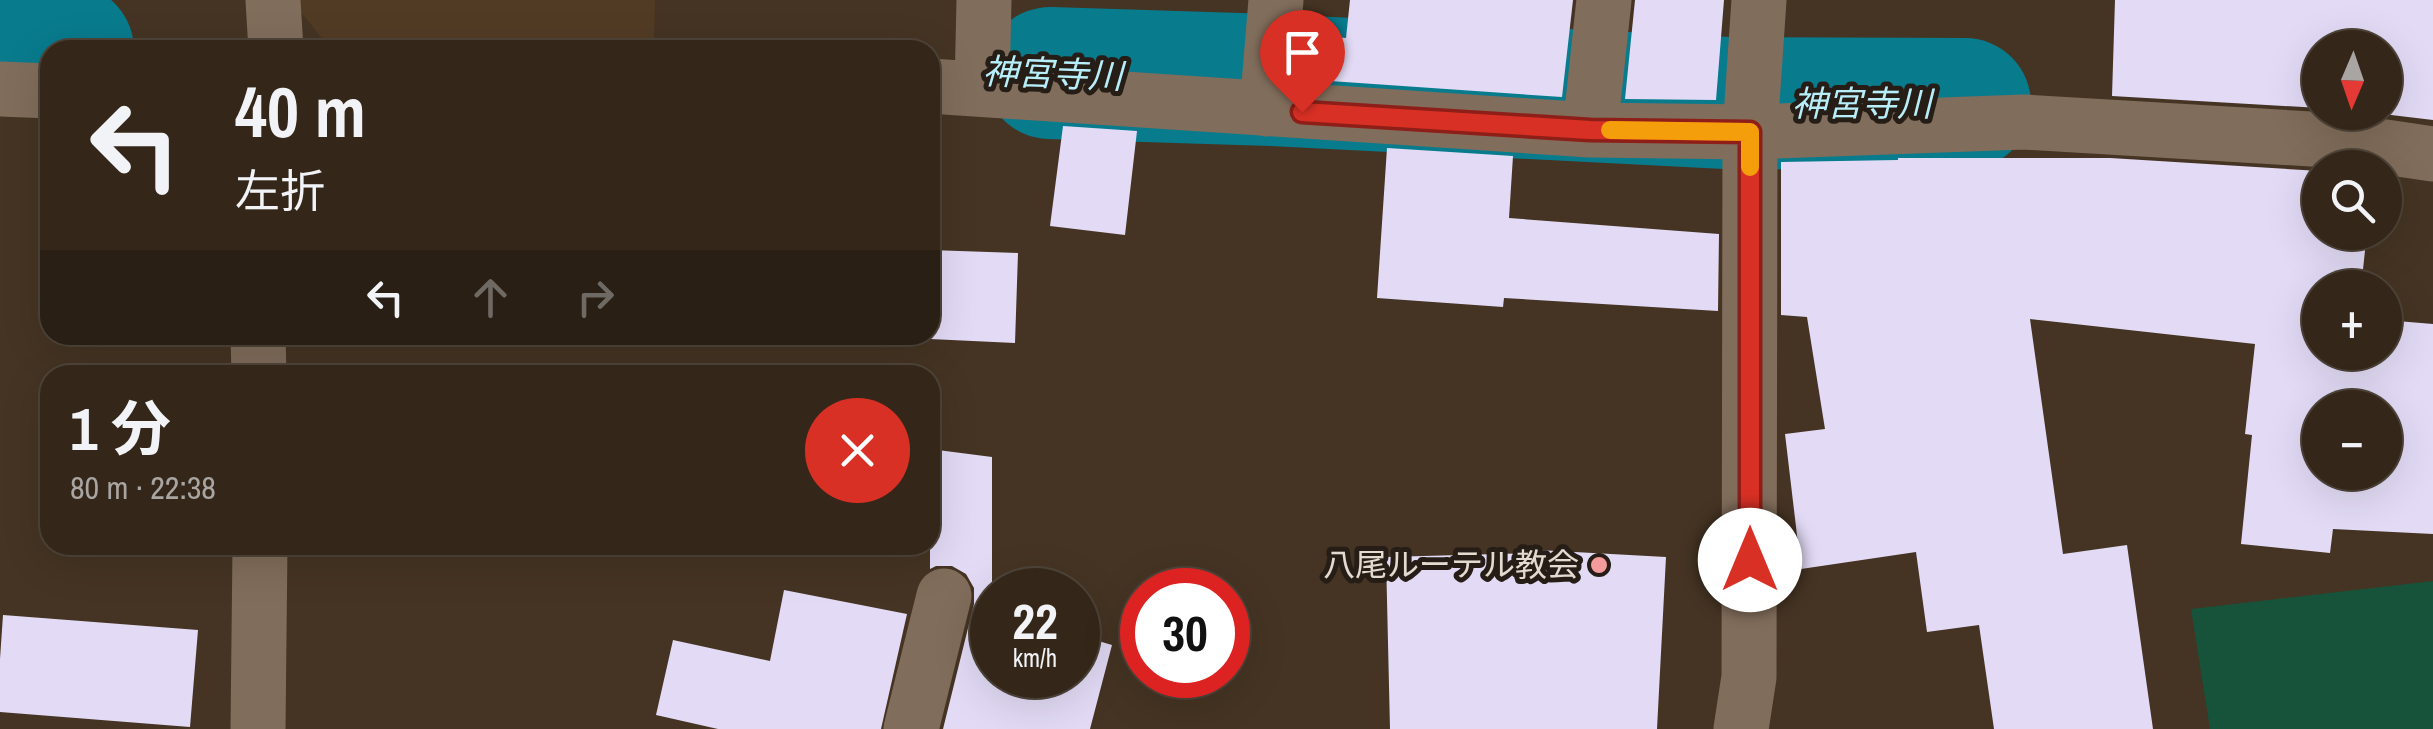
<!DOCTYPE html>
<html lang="ja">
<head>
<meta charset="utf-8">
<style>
  :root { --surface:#34271a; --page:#3f3327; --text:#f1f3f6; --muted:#a9a5a2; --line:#4e4439 }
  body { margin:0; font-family:"Archivo Narrow","Noto Sans JP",sans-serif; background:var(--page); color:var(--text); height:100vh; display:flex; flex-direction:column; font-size:38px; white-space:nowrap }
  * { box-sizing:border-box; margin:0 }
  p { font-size:32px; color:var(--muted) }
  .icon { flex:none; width:55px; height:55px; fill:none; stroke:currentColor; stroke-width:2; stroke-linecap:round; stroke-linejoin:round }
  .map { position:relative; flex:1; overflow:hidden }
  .sheet { position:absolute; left:40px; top:365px; width:900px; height:190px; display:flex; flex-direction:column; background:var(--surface); border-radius:30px; box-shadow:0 10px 40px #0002,0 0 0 2px var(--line) }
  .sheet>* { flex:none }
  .top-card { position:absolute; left:40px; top:40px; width:900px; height:305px; border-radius:30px; box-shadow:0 10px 40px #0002,0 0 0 2px var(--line); background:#34271a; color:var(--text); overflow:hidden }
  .needle { width:65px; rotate:182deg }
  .controls { position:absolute; left:2302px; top:30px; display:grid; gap:20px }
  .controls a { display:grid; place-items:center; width:100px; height:100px; border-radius:50%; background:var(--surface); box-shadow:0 10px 40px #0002,0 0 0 2px var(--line); font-size:50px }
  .speed { position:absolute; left:970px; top:568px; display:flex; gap:20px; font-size:50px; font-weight:700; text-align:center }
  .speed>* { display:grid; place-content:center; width:130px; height:130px; border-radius:50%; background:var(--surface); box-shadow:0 10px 40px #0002,0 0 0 2px var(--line); line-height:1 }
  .speed small { font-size:25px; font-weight:400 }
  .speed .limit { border:15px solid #d22; background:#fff; color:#111 }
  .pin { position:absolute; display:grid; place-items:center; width:85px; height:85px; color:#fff; margin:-102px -42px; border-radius:50% 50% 50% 0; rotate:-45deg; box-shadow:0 0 10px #0007 }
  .pin .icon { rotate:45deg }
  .me { position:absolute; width:110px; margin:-55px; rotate:0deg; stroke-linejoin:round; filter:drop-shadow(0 0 8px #0008) }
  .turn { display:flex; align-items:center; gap:35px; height:210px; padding:0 30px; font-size:45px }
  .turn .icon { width:130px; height:130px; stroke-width:2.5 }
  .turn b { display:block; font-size:70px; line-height:85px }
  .lanes { display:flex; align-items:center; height:95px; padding:0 30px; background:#0003; justify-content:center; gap:50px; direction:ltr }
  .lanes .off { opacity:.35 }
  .round { display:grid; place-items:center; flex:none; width:105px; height:105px; border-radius:52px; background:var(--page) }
  .headline { display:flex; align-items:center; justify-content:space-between; height:170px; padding:0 30px }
  h1 { font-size:60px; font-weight:700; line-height:75px }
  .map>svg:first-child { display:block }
  .built { fill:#523b25 }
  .green { fill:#16533a }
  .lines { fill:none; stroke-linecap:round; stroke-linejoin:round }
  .river { stroke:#087b8d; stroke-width:132 }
  .building { fill:#e3dbf6; fill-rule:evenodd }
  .minor { stroke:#816d5b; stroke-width:55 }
  .route-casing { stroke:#8d1f18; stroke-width:25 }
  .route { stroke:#d93025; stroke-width:18 }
  .slow { stroke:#f59e0b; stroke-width:18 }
  .poi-dot { fill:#f59b9c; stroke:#251d16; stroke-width:4 }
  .labels { text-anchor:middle; stroke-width:10; stroke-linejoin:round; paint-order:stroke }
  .poi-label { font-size:32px; fill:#e5dad0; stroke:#251d16; text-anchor:end }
  .water-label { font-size:35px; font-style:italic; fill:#b7eefa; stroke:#251d16 }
</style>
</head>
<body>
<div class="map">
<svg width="2433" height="729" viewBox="0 0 2433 729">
  <rect width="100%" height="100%" fill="#453423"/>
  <!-- built -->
  <path class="built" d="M 291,0 L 655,0 L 654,40 L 326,43 Z"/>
  <!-- green -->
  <path class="green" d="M 2433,581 L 2433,729 L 2210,729 L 2191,609 Z"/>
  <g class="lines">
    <!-- river -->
    <path class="river" d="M 0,48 L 68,50
      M 1050,73 L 1272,80 L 1727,103 L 1965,104"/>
  </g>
  <!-- building -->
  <path class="building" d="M 1350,0 L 1573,0 L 1562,97 L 1301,79 L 1305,34 L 1346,38 Z
    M 1635,0 L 1724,0 L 1716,100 L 1625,99 Z
    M 2115,0 L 2433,0 L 2433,120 L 2366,112 L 2385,112 L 2385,48 L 2320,48 L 2320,108 L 2112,96 Z
    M 1063,126 L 1137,131 L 1125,235 L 1050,226 Z
    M 1387,148 L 1513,156 L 1509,218 L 1719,234 L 1718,311 L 1504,298 L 1503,307 L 1377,298 Z
    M 1898,158 L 2110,158 L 2320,171 L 2320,232 L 2367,232 L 2361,288 L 2320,288 L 2320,352 L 2385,352 L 2385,320 L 2433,324 L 2433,534 L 2333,529 L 2330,553 L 2241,544 L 2252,435 L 2245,434 L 2255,344 L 2030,319 L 2063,554 L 2127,545 L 2153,729 L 1994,729 L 1979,625 L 1927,632 L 1916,552 L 1801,569 L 1785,434 L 1825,429 L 1807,317 L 1781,315 L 1781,162 L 1898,160 ZM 2320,408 L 2385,408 L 2385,472 L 2320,472 Z
    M 930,250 L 1018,253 L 1015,343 L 930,339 Z
    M 930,449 L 992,457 L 992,675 L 1078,675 L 1078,635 L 1112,645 L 1090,729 L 943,729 L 974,604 L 974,588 L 966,574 L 952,566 L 936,566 L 930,569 Z
    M 1538,550 L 1666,557 L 1657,729 L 1390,729 L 1386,557 L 1537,553 Z
    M 784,590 L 907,614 L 881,729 L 718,729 L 656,715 L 673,640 L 770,661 Z
    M 3,615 L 198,630 L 190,727 L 0,712 L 0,659 Z"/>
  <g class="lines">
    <!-- minor -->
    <path class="minor" d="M 273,0 L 276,50
      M 930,86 L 1590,130 L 1750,132 L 2024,122 L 2345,141 L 2433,154
      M 0,89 L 50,91
      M 982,89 L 984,0
      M 1267,109 L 1276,0
      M 1590,130 L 1604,0
      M 258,335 L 259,375
      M 258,729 L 260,545
      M 911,729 L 944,596
      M 1741,729 L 1749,677 L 1750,132 L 1759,0"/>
  </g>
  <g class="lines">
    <!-- route casing -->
    <g class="route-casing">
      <path id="route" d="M 1302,112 L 1590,130 L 1750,132 L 1750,560"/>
    </g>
    <!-- route -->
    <use href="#route" class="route"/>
    <!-- slow -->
    <path class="slow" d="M 1610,130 L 1750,132 L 1750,167"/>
  </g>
  <!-- markers -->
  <circle class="poi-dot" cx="1599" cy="565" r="10"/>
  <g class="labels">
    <!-- poi labels -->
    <g class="poi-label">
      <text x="1579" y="576">八尾ルーテル教会</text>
    </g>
    <!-- water labels -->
    <g class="water-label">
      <text transform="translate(1053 74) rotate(2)" y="12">神宮寺川</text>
      <text x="1862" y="116">神宮寺川</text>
    </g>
  </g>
</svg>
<div class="controls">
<a><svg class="needle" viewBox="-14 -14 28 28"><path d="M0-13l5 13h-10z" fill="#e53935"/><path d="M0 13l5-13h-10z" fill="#a9a5a2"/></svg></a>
<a><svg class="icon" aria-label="search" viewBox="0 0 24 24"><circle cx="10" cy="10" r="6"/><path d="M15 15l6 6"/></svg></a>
<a>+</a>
<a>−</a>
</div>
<div class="speed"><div>22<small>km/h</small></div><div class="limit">30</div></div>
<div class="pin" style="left:1302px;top:112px;background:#d93025"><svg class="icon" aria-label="arrive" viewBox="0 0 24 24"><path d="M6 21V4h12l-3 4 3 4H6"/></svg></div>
<svg class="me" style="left:1750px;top:560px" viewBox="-20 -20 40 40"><circle r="19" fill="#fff"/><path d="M0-13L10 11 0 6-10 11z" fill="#d93025"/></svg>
<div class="top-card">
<div class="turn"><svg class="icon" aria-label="left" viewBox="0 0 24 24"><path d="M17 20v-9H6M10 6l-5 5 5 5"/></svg><div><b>40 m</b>左折</div></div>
<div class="lanes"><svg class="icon" aria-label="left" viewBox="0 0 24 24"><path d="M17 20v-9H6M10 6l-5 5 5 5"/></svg><svg class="icon off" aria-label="ahead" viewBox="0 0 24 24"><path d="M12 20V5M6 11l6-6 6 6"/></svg><svg class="icon off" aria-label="right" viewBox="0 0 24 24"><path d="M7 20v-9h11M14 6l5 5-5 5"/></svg></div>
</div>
<section class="sheet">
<div class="headline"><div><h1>1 分</h1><p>80 m · 22:38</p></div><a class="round" style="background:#d93025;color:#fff"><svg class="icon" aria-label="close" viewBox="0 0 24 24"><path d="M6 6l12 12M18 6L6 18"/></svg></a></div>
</section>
</div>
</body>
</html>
